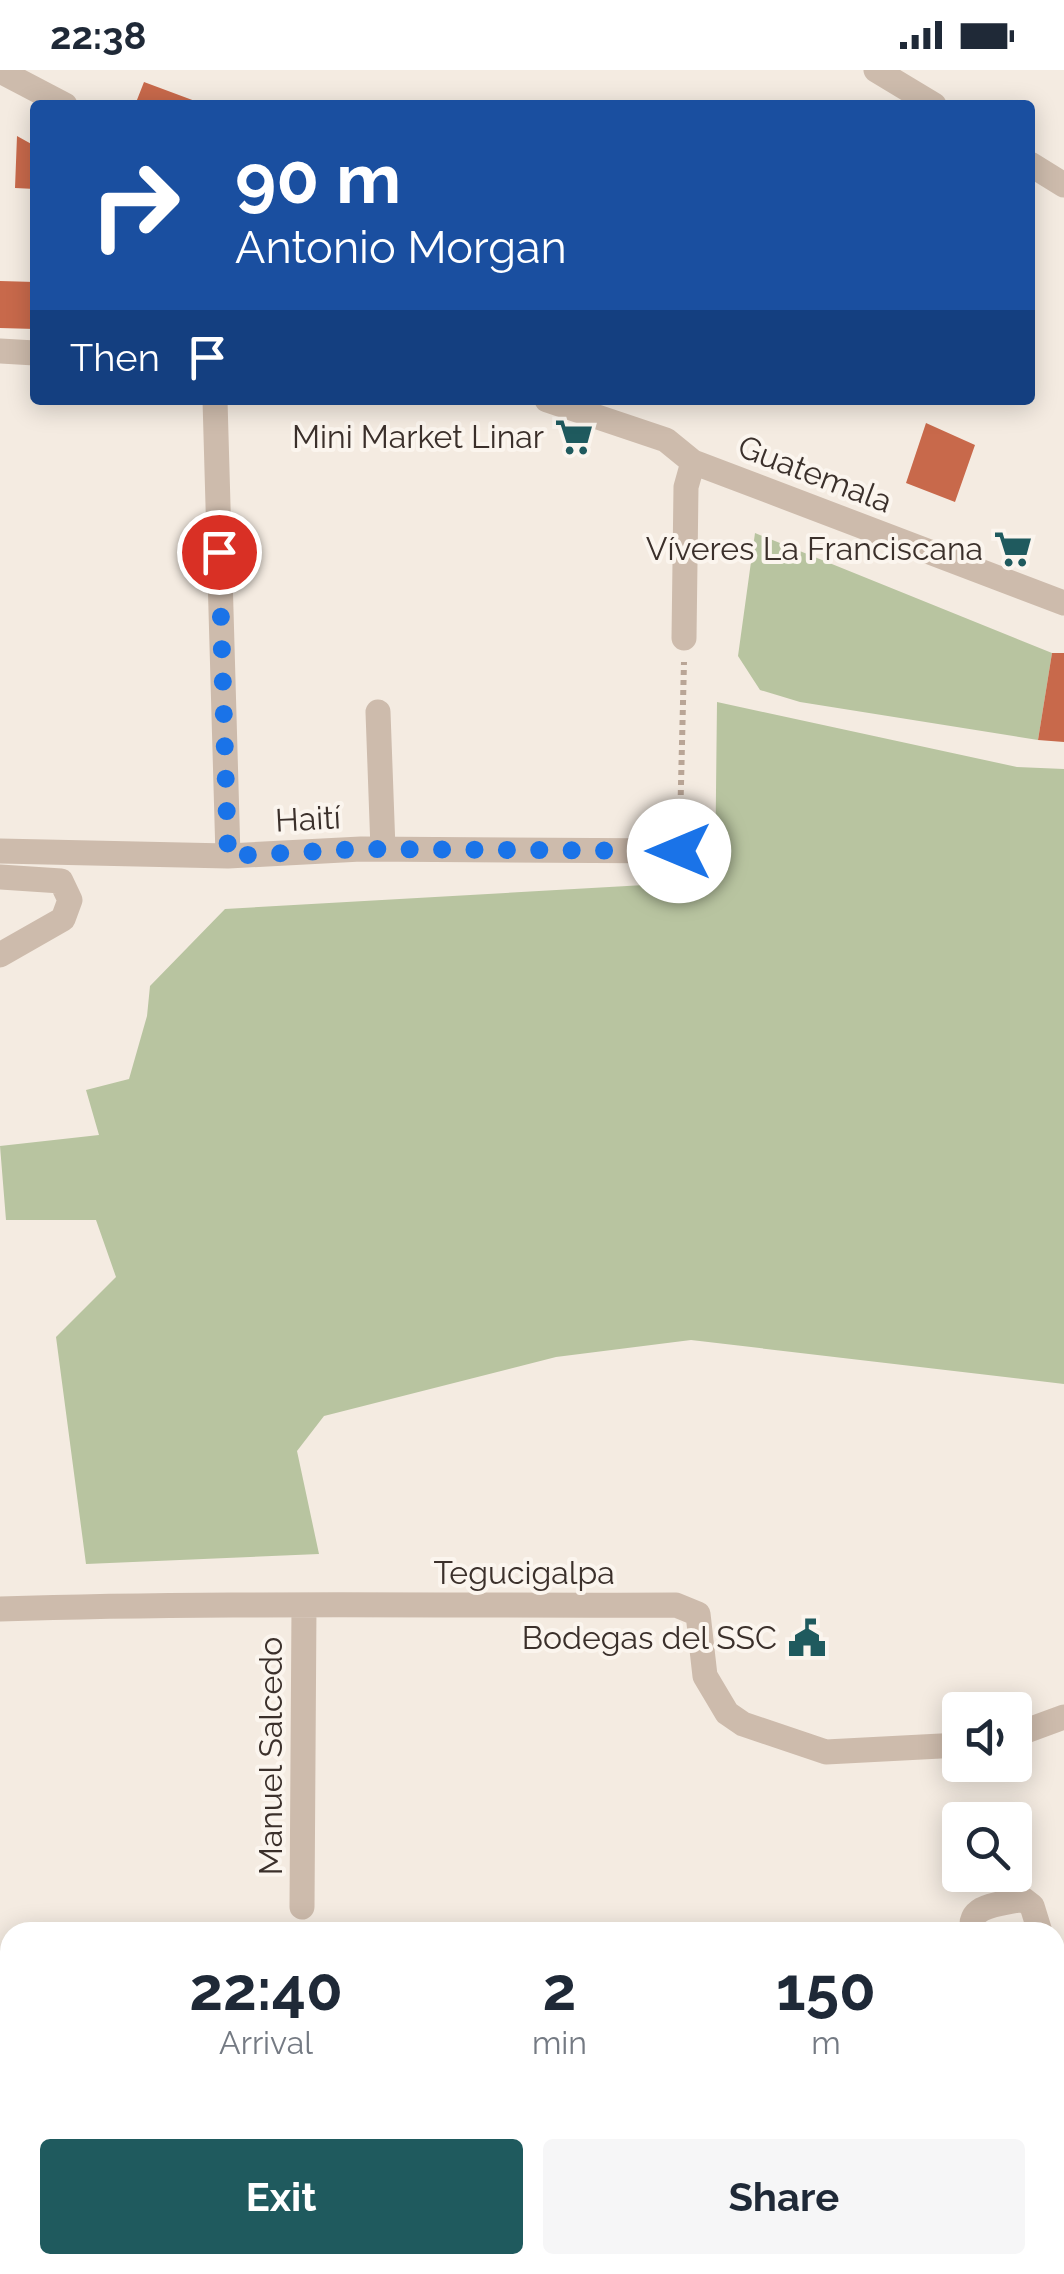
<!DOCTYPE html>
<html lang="en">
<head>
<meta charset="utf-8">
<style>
  :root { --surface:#fff; --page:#f6f6f7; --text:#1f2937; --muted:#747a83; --accent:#1f5a5e }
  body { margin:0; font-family:Raleway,sans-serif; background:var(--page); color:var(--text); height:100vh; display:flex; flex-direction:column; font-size:38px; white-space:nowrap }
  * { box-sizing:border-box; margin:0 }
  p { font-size:32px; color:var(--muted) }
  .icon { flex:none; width:55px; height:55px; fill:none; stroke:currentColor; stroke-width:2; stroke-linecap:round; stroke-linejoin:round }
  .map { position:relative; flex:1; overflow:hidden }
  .side { position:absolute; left:0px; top:1852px; width:1065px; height:352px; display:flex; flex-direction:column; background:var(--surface); border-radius:30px 30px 0 0; box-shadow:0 5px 25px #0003 }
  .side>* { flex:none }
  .hud { position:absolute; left:30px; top:30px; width:1005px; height:305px; border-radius:10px; box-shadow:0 5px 25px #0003; background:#1a4fa0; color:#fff; overflow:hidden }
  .fabs { position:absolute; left:942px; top:1622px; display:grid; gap:20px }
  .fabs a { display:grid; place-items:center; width:90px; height:90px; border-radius:10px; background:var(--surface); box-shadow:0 5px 25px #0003; font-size:50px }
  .pin { position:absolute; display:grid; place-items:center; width:85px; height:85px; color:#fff; margin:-42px; border:5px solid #fff; border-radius:50%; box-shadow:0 2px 10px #0007 }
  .me { position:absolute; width:110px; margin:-55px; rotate:270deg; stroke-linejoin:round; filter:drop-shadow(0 0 8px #0008) }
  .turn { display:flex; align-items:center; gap:35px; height:210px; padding:0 40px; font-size:45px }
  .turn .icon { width:130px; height:130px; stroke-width:2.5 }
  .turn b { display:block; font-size:70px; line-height:85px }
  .then { display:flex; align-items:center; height:95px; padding:0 40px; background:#0003; gap:20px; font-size:38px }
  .eta { display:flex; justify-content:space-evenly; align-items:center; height:170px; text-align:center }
  .eta b { font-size:60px; font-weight:700; line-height:70px }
  .cta { display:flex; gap:20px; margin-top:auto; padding:20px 40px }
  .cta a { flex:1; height:115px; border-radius:10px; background:var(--accent); color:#fff; font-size:40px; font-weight:700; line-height:115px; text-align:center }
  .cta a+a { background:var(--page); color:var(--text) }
  .status { display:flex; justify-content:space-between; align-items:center; height:70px; padding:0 50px; background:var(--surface); direction:ltr }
  .status svg { height:28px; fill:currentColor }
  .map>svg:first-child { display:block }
  .green { fill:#b8c4a0 }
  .building { fill:#c8694b }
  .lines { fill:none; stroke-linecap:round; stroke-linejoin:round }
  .path { stroke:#b9a596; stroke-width:6; stroke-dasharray:5 5; stroke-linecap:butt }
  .minor { stroke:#cdbbac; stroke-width:25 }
  .route { stroke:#1a73e8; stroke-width:18; stroke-dasharray:0 32.4 }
  .labels { text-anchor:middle; stroke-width:8; stroke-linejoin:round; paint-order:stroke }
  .poi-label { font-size:32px; fill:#3b302b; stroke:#fbf5ee; text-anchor:end }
  .street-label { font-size:32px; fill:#3b302b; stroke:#fbf5ee }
</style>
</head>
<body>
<div class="status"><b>22:38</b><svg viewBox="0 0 49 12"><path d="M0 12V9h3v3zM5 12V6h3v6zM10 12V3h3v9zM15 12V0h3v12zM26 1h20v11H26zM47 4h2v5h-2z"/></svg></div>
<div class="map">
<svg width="1064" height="2204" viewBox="0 0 1064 2204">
  <rect width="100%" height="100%" fill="#f4ebe1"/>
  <!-- green -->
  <path class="green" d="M 755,463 L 1052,583 L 1038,670 L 800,632 L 760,620 L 738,586 Z
    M 717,632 L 1017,697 L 1064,699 L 1064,1314 L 691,1270 L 556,1287 L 324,1346 L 297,1381 L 319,1484 L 86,1494 L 56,1267 L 116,1207 L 96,1150 L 6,1150 L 0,1076 L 99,1065 L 86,1020 L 129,1009 L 147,946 L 150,916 L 225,839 L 715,811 Z
    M 1055,2094 L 1064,2094 L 1064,2204 L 720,2204 L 727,2195 L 1055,2195 Z
    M 92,2195 L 613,2195 L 615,2204 L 94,2204 Z"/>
  <!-- building -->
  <path class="building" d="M 144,12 L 195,31 L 193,35 L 135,35 Z
    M 17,66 L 35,76 L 35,119 L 15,118 Z
    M 0,211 L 35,212 L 35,259 L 0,258 Z
    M 926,353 L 975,375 L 955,432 L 906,413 Z
    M 1052,583 L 1064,583 L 1064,672 L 1038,670 Z"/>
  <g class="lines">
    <!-- path -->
    <path class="path" d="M 680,755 L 684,592"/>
    <!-- minor -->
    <path class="minor" d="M 876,0 L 934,35
      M 0,1 L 65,35
      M 1030,94 L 1064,115
      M 0,281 L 35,283
      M 215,330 L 228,786
      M 547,330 L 666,370 L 693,392 L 1064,533
      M 684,568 L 686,417 L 693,392
      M 378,642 L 383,779
      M 0,781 L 228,786 L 361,779 L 679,781
      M 0,807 L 61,811 L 70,830 L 63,849 L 0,885
      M 0,1539 C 225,1532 450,1536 676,1535 L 698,1544 L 705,1606 L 727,1643 L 743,1654 L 826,1682 L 960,1675
      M 1015,1665 L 1064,1647
      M 302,1837 L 304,1536
      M 973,1862 C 965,1834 1003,1834 1023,1829 L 1032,1836 L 1040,1862
      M 1055,1910 L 1064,1939
      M 1055,1964 L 1064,1961
      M 0,2020 L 10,2021
      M 0,2072 L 10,2076
      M 81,2195 L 82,2204"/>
  </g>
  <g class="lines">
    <!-- route -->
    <path class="route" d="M 219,482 L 228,786 L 361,779 L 679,781"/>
  </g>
  <!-- icons -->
  <defs>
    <g id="supermarket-bare" transform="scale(3)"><path d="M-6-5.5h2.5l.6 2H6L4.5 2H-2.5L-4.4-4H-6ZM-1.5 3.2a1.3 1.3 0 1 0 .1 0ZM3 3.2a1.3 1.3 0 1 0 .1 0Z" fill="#1f5a5e" stroke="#fbf5ee" stroke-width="2.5" paint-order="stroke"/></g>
    <g id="civic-bare" transform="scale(3)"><path d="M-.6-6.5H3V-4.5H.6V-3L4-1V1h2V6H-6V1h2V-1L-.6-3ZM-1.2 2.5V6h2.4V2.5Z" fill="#1f5a5e" stroke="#fbf5ee" stroke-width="2.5" paint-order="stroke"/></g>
  </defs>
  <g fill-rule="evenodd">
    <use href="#supermarket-bare" x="574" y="367"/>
    <use href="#supermarket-bare" x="1013" y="479"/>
    <use href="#civic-bare" x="807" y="1568"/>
  </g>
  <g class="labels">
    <!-- poi labels -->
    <g class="poi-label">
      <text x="544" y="378">Mini Market Linar</text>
      <text x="983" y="490">Víveres La Franciscana</text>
      <text x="777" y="1579">Bodegas del SSC</text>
    </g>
    <!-- street labels -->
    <g class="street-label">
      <text transform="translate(815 404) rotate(21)" y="11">Guatemala</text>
      <text transform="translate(308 749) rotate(-3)" y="11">Haití</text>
      <text x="524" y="1514">Tegucigalpa</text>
      <text transform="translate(271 1686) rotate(-90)" y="11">Manuel Salcedo</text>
    </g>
  </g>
</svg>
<div class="fabs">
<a><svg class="icon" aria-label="sound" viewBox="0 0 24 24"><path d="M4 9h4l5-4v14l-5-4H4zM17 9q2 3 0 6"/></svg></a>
<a><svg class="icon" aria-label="search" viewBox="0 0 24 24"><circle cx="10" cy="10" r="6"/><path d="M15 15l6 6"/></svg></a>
</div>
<div class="pin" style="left:219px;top:482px;background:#d93025"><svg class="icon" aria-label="arrive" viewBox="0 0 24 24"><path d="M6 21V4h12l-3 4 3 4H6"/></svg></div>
<svg class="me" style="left:679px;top:781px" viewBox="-20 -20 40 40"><circle r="19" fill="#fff"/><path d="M0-13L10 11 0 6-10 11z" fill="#1a73e8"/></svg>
<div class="hud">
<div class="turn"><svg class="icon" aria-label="right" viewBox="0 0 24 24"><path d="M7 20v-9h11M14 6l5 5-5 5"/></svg><div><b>90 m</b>Antonio Morgan</div></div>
<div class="then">Then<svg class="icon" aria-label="arrive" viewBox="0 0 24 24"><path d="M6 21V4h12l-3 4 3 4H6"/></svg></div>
</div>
<section class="side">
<div class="eta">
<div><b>22:40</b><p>Arrival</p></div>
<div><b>2</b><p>min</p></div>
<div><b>150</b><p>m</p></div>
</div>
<div class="cta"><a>Exit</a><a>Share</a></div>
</section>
</div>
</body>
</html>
